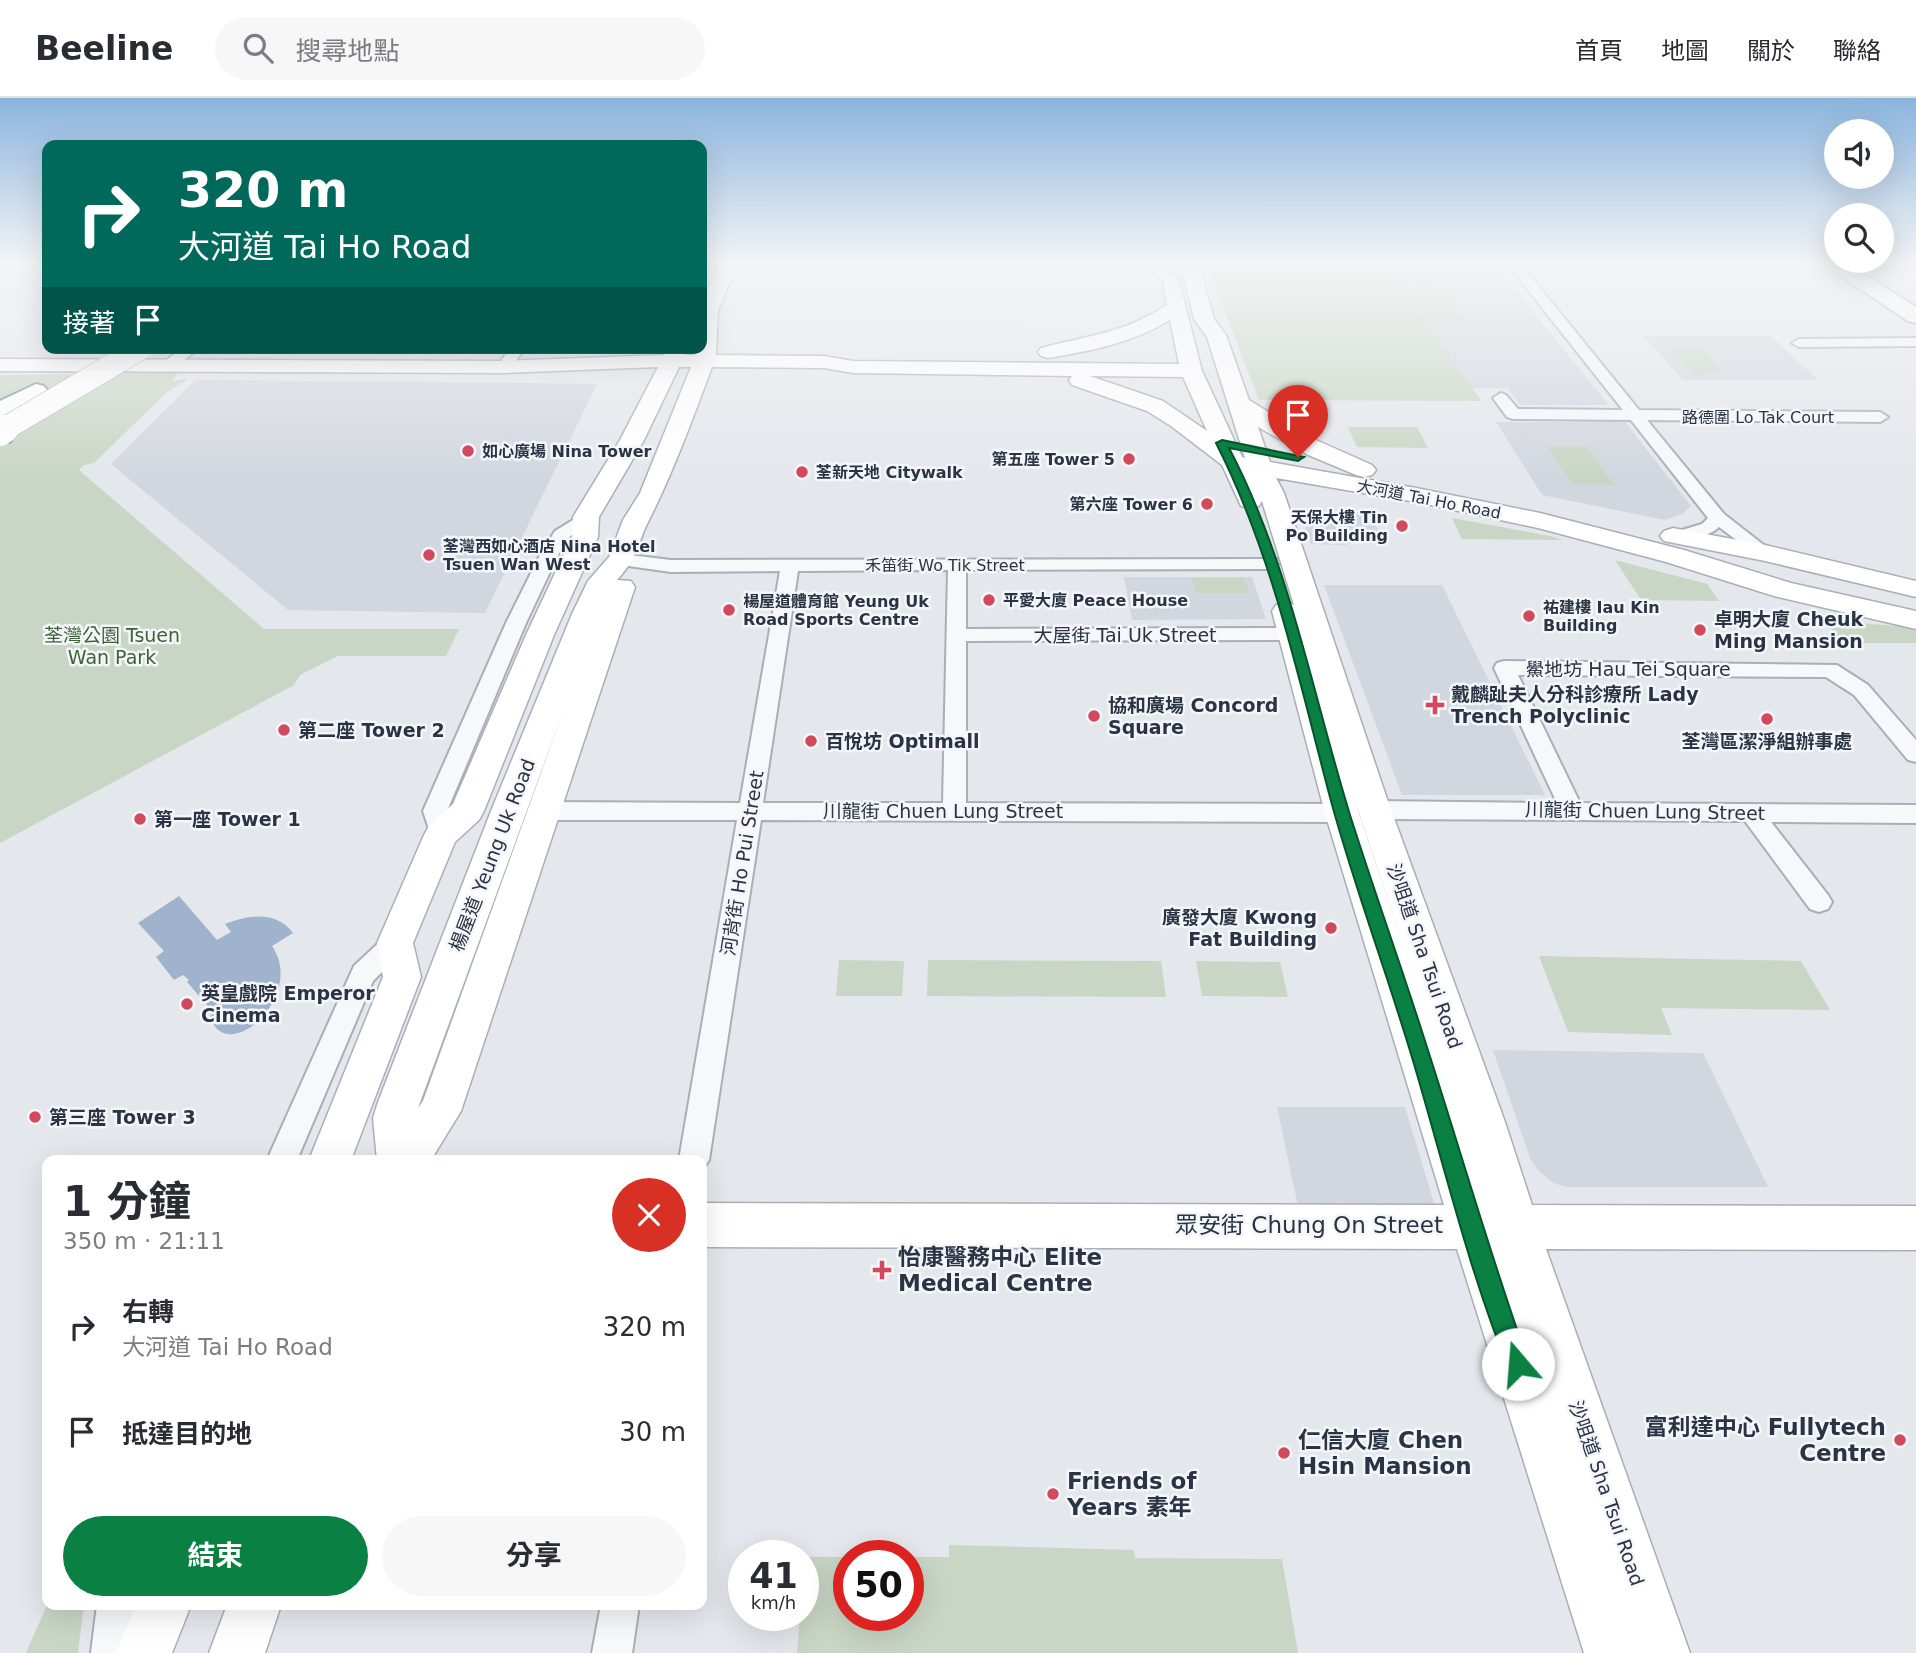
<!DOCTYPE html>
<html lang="zh-TW">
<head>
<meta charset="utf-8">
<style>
  :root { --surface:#fff; --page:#f7f7f7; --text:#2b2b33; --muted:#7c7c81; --line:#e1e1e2; --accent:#0b8043 }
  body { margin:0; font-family:"DejaVu Sans","Noto Sans TC",sans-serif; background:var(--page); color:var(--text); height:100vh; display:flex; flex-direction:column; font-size:26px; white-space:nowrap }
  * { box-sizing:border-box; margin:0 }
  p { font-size:23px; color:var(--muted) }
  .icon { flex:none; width:38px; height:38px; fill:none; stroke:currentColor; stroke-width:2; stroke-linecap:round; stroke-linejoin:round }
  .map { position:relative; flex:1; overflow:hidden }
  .details { position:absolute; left:42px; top:1057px; width:665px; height:455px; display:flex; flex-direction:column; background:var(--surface); border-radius:14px; box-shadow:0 7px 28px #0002 }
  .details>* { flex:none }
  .guide { position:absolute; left:42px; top:42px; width:665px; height:214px; border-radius:14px; box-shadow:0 7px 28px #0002; background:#00695c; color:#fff; overflow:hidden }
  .buttons { position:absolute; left:1824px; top:21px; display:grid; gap:14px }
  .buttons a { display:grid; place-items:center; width:70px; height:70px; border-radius:50%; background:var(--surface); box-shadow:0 7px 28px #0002; font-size:35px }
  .speed { position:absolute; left:728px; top:1442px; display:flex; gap:14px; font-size:35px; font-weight:700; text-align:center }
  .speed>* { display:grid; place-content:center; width:91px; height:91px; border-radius:50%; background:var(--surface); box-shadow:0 7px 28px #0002; line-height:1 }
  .speed small { font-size:18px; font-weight:400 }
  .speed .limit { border:10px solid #d22; background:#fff; color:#111 }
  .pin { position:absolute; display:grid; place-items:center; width:60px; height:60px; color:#fff; margin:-72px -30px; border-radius:50% 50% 50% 0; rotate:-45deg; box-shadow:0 0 7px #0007 }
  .pin .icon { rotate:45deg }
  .me { position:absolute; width:77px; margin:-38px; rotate:342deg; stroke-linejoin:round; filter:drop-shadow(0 0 5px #0008) }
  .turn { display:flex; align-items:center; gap:24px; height:147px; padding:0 21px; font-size:32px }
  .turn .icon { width:91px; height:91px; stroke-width:2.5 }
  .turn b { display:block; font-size:49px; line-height:60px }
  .then { display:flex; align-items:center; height:66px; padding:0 21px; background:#0003; gap:14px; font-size:26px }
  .round { display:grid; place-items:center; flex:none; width:74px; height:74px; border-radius:37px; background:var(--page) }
  .head { display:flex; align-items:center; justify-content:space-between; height:119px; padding:0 21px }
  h1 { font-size:42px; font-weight:700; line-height:52px }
  .primary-button { display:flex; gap:14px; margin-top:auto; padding:14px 21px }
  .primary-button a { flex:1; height:80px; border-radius:42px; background:var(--accent); color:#fff; font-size:28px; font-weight:700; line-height:80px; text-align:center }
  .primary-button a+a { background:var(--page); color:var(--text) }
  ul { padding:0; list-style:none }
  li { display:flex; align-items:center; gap:21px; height:105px; padding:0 21px }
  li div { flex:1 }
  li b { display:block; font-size:26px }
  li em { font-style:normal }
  header { display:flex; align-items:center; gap:42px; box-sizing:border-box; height:98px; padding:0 35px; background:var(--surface); border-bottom:2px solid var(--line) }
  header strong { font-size:33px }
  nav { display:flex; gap:38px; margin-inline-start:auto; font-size:24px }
  .search { width:490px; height:63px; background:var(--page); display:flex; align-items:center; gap:18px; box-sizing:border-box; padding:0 24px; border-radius:38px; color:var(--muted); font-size:26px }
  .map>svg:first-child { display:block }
  .built { fill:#d2d6de }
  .green { fill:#c9d6c5 }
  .water { fill:#9fb4cc }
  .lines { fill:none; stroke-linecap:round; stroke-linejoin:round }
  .street-casing { stroke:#a9aeb7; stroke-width:4 }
  .secondary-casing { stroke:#a9aeb7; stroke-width:3 }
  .primary-casing { stroke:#a3abb8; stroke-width:4 }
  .highway-casing { stroke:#8b94a3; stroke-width:4 }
  .street { fill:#f7f8fa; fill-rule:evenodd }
  .secondary { fill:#fff; fill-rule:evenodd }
  .primary { fill:#fff; fill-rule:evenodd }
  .highway { fill:#fff; fill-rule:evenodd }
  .highway-bridge-far1-casing { stroke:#8b94a3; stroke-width:24; stroke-linecap:butt }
  .highway-bridge-casing { stroke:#8b94a3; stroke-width:31; stroke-linecap:butt }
  .highway-bridge-far1 { stroke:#fff; stroke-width:23 }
  .highway-bridge { stroke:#fff; stroke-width:28 }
  .route { fill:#0b8043; stroke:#07532c; stroke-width:2 }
  .poi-dot { fill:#d1495b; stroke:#f4f6f9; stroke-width:2.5 }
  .labels { text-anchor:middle; stroke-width:5; stroke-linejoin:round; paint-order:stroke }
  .far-street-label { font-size:16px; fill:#2b3445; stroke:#f4f6f9 }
  .far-poi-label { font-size:16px; font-weight:bold; fill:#2b3445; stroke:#f4f6f9; text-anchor:start }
  .poi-label { font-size:19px; font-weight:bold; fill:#2b3445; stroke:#f4f6f9; text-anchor:start }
  .park-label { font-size:19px; fill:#3f6138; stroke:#f4f6f9 }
  .street-label { font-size:19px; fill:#2b3445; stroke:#f4f6f9 }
  .near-street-label { font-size:23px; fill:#2b3445; stroke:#f4f6f9 }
  .near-poi-label { font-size:23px; font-weight:bold; fill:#2b3445; stroke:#f4f6f9; text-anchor:start }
</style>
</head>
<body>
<header>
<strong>Beeline</strong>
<div class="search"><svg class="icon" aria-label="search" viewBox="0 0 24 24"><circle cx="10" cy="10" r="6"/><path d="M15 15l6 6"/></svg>搜尋地點</div>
<nav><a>首頁</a><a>地圖</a><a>關於</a><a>聯絡</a></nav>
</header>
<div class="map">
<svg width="1916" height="1555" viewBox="0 0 1916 1555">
  <rect width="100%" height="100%" fill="#e4e7ec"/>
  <!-- built -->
  <path class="built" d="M 1385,163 L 1492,163 L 1609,307 L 1520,307 L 1508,290 L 1471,290 Z
    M 1643,238 L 1771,238 L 1818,282 L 1683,282 Z
    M 195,282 L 445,284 L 597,286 L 485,515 L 288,512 L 111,366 Z
    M 1496,324 L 1625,324 L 1691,408 L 1682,416 L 1665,422 L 1542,397 Z
    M 1300,414 L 1369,414 L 1385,446 L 1364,446 L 1361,442 L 1345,447 L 1311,446 Z
    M 1124,479 L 1252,479 L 1266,521 L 1132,522 Z
    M 1324,487 L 1442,487 L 1545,697 L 1402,697 Z
    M 1493,952 L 1703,955 L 1768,1089 L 1567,1089 L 1553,1085 L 1538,1072 L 1530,1060 Z
    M 1277,1009 L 1405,1009 L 1435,1108 L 1298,1108 Z"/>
  <!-- green -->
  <path class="green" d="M 1205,163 L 1385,163 L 1481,303 L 1259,302 Z
    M 1390,163 L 1400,163 L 1404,171 L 1422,180 L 1431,191 L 1454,198 L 1449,200 L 1465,223 L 1430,223 L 1411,195 L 1415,195 Z
    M 1671,251 L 1701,251 L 1725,275 L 1694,276 Z
    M 178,275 L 172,283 L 188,281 L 166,295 L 94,365 L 84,367 L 79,372 L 264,531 L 459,531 L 446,558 L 338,558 L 300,577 L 294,587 L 0,745 L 0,277 Z
    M 1348,329 L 1417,329 L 1428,350 L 1357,349 Z
    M 1546,348 L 1587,348 L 1614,387 L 1572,386 Z
    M 1452,420 L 1550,438 L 1563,442 L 1462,441 Z
    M 1615,462 L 1707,486 L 1719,503 L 1641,502 Z
    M 1192,480 L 1244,480 L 1249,495 L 1196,495 Z
    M 1817,515 L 1869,526 L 1916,529 L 1916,545 L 1844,545 Z
    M 1539,858 L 1801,863 L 1830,912 L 1661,910 L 1672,937 L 1568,934 Z
    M 839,862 L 904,863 L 902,898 L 836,898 Z
    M 928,862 L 1161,863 L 1166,899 L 927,898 Z
    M 1196,863 L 1280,864 L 1288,899 L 1202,898 Z
    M 949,1447 L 1134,1452 L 1135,1460 L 1282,1461 L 1298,1555 L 797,1555 L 800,1517 L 803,1517 L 804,1459 L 849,1459 L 849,1517 L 908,1517 L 908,1459 L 949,1459 Z
    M 47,1507 L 84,1507 L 78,1555 L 26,1555 Z"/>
  <!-- water -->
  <path class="water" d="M 179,798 L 217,842 L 231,834 L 225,826 C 248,817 276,812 293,835 L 272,848 C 307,899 225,970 210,918 L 214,915 L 187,884 L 189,882 L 183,877 L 174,882 L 156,859 L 164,853 L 138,825 Z"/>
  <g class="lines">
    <!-- street casing -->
    <g class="street-casing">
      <path id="street" d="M 1137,163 L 1152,163 L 1178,181 L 1176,184 L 1166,184 Z
        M 1505,163 L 1518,163 L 1639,312 L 1880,314 L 1888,319 L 1880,324 L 1647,322 L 1724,416 L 1774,455 L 1765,461 L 1759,459 L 1719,429 C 1710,438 1684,446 1672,443 L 1669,439 L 1672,435 L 1702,426 L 1708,420 L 1631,322 L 1513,321 L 1507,319 L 1493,300 L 1501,295 L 1506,297 L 1518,311 L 1623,312 Z
        M 1916,240 L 1916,248 L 1799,249 L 1792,245 L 1799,241 Z
        M 182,250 L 199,250 L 174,270 L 164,270 L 162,267 L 164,264 Z
        M 510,250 L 525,250 L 509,272 L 499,272 L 497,269 Z
        M 586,414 L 595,419 L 568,440 L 558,457 L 526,525 L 447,713 L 453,737 L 449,743 L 441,746 L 433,743 L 423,713 L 506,525 L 540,457 L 555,433 Z
        M 621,456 L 671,462 L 1277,461 L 1279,465 L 1270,471 L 966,472 L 966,531 L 1293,530 L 1300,532 L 1303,536 L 1300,540 L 1293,542 L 966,543 L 966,705 L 1342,706 L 1350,709 L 1354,715 L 1350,721 L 1342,724 L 761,722 L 709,1062 L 702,1073 L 702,1062 L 679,1062 L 737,722 L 545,722 L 537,719 L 533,713 L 537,707 L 545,704 L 740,705 L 780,473 L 671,474 L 614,466 L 612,462 L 614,458 ZM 948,472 L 943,705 L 763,705 L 798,473 Z
        M 1504,563 L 1837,567 L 1868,587 L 1916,642 L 1916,664 L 1908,662 L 1854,597 L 1826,579 L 1518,577 L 1580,705 L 1916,707 L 1916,725 L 1771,724 L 1828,797 L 1832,804 L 1828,811 L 1819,814 L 1810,811 L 1745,723 L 1375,721 L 1367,718 L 1363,712 L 1367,706 L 1375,703 L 1557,705 L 1494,570 L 1497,565 Z
        M 395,834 L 404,838 L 408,845 L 404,852 L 373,883 L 297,1062 L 267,1062 L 354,868 L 386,838 Z
        M 97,1507 L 135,1507 L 131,1555 L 91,1555 Z
        M 601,1507 L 639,1507 L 632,1555 L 592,1555 Z"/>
    </g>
    <!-- secondary casing -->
    <g class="secondary-casing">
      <path id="secondary" d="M 721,163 L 739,163 L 718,212 L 716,257 L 824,258 L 853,263 L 1179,266 L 1170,222 C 1132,245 1091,253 1048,260 L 1041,258 L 1038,254 L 1041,250 C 1090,237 1122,236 1167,207 L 1163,187 L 1165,183 L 1179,183 L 1202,273 L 1242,359 L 1245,360 L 1207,239 L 1194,221 L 1180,163 L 1198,163 L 1214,221 L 1226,237 L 1249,302 L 1307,338 L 1372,367 L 1376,372 L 1372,377 L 1364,379 L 1356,377 L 1306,356 L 1258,329 L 1270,364 L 1416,390 L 1540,415 L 1684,452 L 1791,485 L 1916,513 L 1916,531 L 1774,498 L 1666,464 L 1538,430 L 1416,404 L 1276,380 L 1284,395 L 1386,698 L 1505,1024 L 1532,1107 L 1916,1108 L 1916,1152 L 1546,1151 L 1690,1555 L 1584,1555 L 1457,1151 L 702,1149 L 702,1105 L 1444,1107 L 1325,715 L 1272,513 L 1276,507 L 1286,504 L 1294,507 L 1262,403 L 1259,408 L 1250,410 L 1241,408 L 1222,367 L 1171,328 L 1147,313 L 1072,287 L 1069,282 L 1072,278 L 853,275 L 824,270 L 712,269 C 693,320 674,372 650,420 C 636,447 639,458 617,482 L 631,483 L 635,489 L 461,1013 L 431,1062 L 377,1062 L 373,1020 L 378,1004 L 491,713 L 572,516 L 588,483 L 609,459 L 623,422 L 640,395 L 691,269 L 679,269 L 644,342 L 599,419 L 598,439 L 554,537 L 484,713 L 479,722 L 455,744 L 413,845 L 421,879 L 351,1062 L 309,1062 L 383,879 L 377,845 L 424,737 L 429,728 L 453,706 L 526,537 L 572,439 L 573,419 L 620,342 L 658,269 L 504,275 L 0,273 L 0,261 L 504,263 L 664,257 L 668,250 L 688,250 L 685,257 L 695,257 L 697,250 L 702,250 L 702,204 ZM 1090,278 L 1183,279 L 1207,333 L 1163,303 ZM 564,611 L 423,1003 L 418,1010 ZM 1354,701 L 1421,899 L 1359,715 Z
        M 1673,430 L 1765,447 L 1916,483 L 1916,499 L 1765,463 L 1664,443 L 1660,438 L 1664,433 Z
        M 136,1507 L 191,1507 L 172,1555 L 116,1555 Z
        M 227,1507 L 281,1507 L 265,1555 L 209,1555 Z"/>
    </g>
    <!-- primary casing -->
    <g class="primary-casing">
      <path id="primary" d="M 1819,163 L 1843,163 L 1916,209 L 1916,225 L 1908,223 Z"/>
    </g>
    <!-- highway casing -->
    <g class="highway-casing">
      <path id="highway" d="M 36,286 L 44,288 L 48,293 L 44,298 L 0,320 L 0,303 Z"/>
    </g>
    <!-- street -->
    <use href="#street" class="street"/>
    <!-- secondary -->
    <use href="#secondary" class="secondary"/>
    <!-- primary -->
    <use href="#primary" class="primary"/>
    <!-- highway -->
    <use href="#highway" class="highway"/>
    <!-- highway-bridge-far1 casing -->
    <g class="highway-bridge-far1-casing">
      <path id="highway-bridge-far1" d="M 1,333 L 141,250"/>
    </g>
    <!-- highway-bridge casing -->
    <g class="highway-bridge-casing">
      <path id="highway-bridge" d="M 0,334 L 4,331"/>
    </g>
    <!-- highway-bridge-far1 -->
    <use href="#highway-bridge-far1" class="highway-bridge-far1"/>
    <!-- highway-bridge -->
    <use href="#highway-bridge" class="highway-bridge"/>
  </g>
  <!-- sky -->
  <linearGradient id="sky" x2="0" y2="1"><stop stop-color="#8bb4dd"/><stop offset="0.43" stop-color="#f3f4f6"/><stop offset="1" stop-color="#f3f4f6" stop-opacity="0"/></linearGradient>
  <rect width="1916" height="381" fill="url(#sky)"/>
  <!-- route -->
  <path class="route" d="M 1222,342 L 1304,359 L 1298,363 L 1229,350 C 1289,464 1312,594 1350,717 C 1374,793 1401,867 1425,943 C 1460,1051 1491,1160 1529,1266 L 1526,1274 L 1518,1277 L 1510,1274 C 1470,1177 1444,1067 1414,966 C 1388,878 1355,791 1331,703 C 1299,583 1273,457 1216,345 Z"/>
  <!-- markers -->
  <g class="poi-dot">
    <circle cx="468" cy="353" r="7"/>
    <circle cx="1129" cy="361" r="7"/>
    <circle cx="802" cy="374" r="7"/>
    <circle cx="1207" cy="406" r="7"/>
    <circle cx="1402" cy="428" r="7"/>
    <circle cx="429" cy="457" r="7"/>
    <circle cx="989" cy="502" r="7"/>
    <circle cx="729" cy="512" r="7"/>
    <circle cx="1529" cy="518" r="7"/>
    <circle cx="1700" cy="532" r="7"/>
    <path d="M1431.5 596.5h7v7h7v7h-7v7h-7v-7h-7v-7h7z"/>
    <circle cx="1094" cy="618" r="7"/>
    <circle cx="1767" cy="621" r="7"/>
    <circle cx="284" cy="632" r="7"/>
    <circle cx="811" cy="643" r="7"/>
    <circle cx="140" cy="721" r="7"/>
    <circle cx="1331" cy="830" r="7"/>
    <circle cx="187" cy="906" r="7"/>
    <circle cx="35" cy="1019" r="7"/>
    <path d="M878.5 1161.5h7v7h7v7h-7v7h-7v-7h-7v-7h7z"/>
    <circle cx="1900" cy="1342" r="7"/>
    <circle cx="1284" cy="1355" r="7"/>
    <circle cx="1053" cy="1396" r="7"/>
  </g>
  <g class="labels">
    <!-- far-street labels -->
    <g class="far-street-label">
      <text x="1758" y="325">路德圍 Lo Tak Court</text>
      <text transform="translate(1429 401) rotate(11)" y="6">大河道 Tai Ho Road</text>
      <text x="945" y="473">禾笛街 Wo Tik Street</text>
    </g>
    <!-- far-poi labels -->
    <g class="far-poi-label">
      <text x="482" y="359">如心廣場 Nina Tower</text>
      <text x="1115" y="367" text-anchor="end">第五座 Tower 5</text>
      <text x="816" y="380">荃新天地 Citywalk</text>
      <text x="1193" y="412" text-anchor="end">第六座 Tower 6</text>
      <text x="1388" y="425" text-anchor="end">天保大樓 Tin<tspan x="1388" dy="18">Po Building</tspan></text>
      <text x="443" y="454">荃灣西如心酒店 Nina Hotel<tspan x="443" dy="18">Tsuen Wan West</tspan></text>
      <text x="1003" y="508">平愛大廈 Peace House</text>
      <text x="743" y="509">楊屋道體育館 Yeung Uk<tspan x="743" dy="18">Road Sports Centre</tspan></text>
      <text x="1543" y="515">祐建樓 Iau Kin<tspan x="1543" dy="18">Building</tspan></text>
    </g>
    <!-- poi labels -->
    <g class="poi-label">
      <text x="1714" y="528">卓明大廈 Cheuk<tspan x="1714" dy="22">Ming Mansion</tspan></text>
      <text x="1451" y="603">戴麟趾夫人分科診療所 Lady<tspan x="1451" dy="22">Trench Polyclinic</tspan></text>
      <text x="1108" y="614">協和廣場 Concord<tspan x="1108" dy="22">Square</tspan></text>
      <text x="298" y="639">第二座 Tower 2</text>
      <text x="825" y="650">百悅坊 Optimall</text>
      <text x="1767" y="650" text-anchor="middle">荃灣區潔淨組辦事處</text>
      <text x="154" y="728">第一座 Tower 1</text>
      <text x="1317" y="826" text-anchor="end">廣發大廈 Kwong<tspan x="1317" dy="22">Fat Building</tspan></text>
      <text x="201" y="902">英皇戲院 Emperor<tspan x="201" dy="22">Cinema</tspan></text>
      <text x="49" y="1026">第三座 Tower 3</text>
    </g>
    <!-- park labels -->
    <g class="park-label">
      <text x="112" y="544">荃灣公園 Tsuen<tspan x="112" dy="22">Wan Park</tspan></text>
    </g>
    <!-- street labels -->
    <g class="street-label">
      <text x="1125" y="544">大屋街 Tai Uk Street</text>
      <text x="1628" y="578">鱟地坊 Hau Tei Square</text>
      <text x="943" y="720">川龍街 Chuen Lung Street</text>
      <text transform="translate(1645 713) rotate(1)" y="7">川龍街 Chuen Lung Street</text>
      <text transform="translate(492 757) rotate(-69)" y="7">楊屋道 Yeung Uk Road</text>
      <text transform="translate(742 765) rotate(-81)" y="7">河背街 Ho Pui Street</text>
      <text transform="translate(1425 858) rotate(71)" y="7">沙咀道 Sha Tsui Road</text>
      <text transform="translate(1607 1395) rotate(71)" y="7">沙咀道 Sha Tsui Road</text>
    </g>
    <!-- near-street labels -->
    <g class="near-street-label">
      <text x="1309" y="1135">眾安街 Chung On Street</text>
    </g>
    <!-- near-poi labels -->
    <g class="near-poi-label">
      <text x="898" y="1167">怡康醫務中心 Elite<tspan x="898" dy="26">Medical Centre</tspan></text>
      <text x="1886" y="1337" text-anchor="end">富利達中心 Fullytech<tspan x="1886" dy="26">Centre</tspan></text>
      <text x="1298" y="1350">仁信大廈 Chen<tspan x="1298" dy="26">Hsin Mansion</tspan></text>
      <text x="1067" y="1391">Friends of<tspan x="1067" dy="26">Years 素年</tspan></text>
    </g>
  </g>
</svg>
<div class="buttons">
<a><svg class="icon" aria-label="sound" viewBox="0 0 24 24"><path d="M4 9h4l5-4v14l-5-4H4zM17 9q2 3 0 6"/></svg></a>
<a><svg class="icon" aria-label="search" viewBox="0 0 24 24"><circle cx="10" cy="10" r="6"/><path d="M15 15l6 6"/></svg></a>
</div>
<div class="speed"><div>41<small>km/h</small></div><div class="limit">50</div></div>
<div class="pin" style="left:1298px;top:359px;background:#d93025"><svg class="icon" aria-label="arrive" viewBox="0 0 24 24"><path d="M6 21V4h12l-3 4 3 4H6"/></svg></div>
<svg class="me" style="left:1518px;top:1266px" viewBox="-20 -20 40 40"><circle r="19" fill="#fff"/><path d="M0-13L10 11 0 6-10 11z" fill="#0b8043"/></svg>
<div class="guide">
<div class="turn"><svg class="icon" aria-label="right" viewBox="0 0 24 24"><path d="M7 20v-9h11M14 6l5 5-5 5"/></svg><div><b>320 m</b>大河道 Tai Ho Road</div></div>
<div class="then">接著<svg class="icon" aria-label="arrive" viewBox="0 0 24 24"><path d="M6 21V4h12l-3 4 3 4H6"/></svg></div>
</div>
<section class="details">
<div class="head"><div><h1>1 分鐘</h1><p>350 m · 21:11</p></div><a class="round" style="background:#d93025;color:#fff"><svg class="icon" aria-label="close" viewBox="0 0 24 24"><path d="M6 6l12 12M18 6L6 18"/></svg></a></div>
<ul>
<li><svg class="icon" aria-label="right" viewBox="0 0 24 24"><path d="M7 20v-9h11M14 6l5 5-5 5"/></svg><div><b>右轉</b><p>大河道 Tai Ho Road</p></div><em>320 m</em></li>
<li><svg class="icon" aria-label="arrive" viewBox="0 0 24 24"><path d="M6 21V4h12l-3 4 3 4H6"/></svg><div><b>抵達目的地</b></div><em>30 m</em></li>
</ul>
<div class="primary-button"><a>結束</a><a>分享</a></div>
</section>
</div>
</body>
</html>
